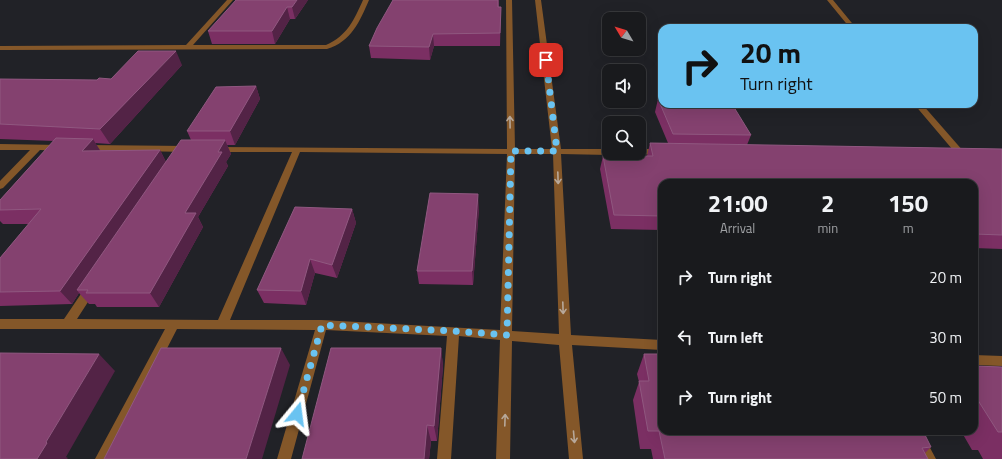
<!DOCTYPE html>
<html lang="en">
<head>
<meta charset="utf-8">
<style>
  :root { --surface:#191a1d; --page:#222326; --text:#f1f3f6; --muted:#9fa1a4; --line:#37383b }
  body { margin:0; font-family:"Titillium Web",sans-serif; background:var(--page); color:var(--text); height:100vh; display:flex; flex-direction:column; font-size:15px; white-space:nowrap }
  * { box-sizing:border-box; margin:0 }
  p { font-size:13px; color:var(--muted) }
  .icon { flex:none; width:22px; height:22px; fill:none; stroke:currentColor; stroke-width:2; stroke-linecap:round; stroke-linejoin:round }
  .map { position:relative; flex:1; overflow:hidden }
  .drawer { position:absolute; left:658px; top:179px; width:320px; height:256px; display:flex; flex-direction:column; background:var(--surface); border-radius:12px; box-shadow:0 4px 16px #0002,0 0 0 1px var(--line) }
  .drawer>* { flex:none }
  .top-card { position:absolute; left:658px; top:24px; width:320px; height:84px; border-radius:12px; box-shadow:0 4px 16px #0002,0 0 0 1px var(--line); background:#6ac3f1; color:#111; overflow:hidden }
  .needle { width:26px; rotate:308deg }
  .fabs { position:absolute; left:602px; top:12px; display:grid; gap:8px }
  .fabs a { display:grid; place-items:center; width:44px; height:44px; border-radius:8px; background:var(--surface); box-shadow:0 4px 16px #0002,0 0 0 1px var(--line); font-size:20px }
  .pin { position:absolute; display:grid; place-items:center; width:34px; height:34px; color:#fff; margin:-17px; border-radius:8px; box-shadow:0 2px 6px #0006 }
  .me { position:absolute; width:44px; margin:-22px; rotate:16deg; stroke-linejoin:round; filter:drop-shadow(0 0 3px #0008) }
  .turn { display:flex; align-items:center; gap:14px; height:84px; padding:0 16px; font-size:18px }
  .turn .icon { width:52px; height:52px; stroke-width:2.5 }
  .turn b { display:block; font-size:28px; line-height:34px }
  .eta { display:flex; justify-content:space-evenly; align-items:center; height:68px; text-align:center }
  .eta b { font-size:24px; font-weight:700; line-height:28px }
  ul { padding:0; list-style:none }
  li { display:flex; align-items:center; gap:12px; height:60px; padding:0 16px }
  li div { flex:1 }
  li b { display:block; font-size:15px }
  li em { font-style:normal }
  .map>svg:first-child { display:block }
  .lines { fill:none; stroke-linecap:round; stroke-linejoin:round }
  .street { fill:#845729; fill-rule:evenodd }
  .wall { fill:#7b2f63 }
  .shaded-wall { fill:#532346 }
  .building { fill:#84416f; stroke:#905880 }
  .oneway { stroke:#b7a89a }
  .route { stroke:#6ac3f1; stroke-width:7; stroke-dasharray:0 12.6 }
</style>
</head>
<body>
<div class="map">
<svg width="1002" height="459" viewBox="0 0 1002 459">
  <rect width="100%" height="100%" fill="#212227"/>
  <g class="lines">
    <!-- street -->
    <path class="street" d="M 227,0 L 233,0 L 193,45 L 326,45 C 347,36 354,20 363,0 L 369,0 C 360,21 351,42 327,49 L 0,50 L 0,46 L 186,45 Z
      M 506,0 L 512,0 L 515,149 L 552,149 L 535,0 L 541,0 L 561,149 L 609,149 L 609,153 L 613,153 L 609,155 L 561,154 L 571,335 L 662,340 L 662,350 L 572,345 L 583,459 L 569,459 L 559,345 L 512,341 L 510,459 L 496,459 L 500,340 L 459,336 L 451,459 L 437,459 L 447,336 L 326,330 L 291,459 L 277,459 L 315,330 L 177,329 L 110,459 L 95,459 L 165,329 L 0,329 L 0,319 L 64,319 L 87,285 L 91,284 L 95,285 L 97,288 L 77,319 L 218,320 L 292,152 L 216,152 L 212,149 L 213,147 L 507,149 ZM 300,152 L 507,154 L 500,330 L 322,320 L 230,320 ZM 515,154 L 553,154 L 559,334 L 512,331 Z
      M 827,0 L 833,0 L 856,28 L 850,28 Z
      M 914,104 L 922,104 L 964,152 L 965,154 L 964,156 L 958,156 Z
      M 0,144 L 60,145 L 64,148 L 60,151 L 40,150 L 3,188 L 0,189 L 0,181 L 30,150 L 0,150 Z
      M 86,145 L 188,146 L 192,149 L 188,152 L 83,150 L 82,148 L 83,146 Z
      M 639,149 L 661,149 L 665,152 L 661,155 L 636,154 L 639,153 Z
      M 974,355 L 1002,356 L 1002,366 L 974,365 Z
      M 907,431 L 921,431 L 936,459 L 921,459 Z"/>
  </g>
  <!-- wall -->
  <path class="wall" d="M 308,0 L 295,19 L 290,19 L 275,44 L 212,44 L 208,31 Z
    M 393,0 L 499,0 L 499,7 L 501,7 L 500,46 L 434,46 L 430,60 L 371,58 L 369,46 Z
    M 182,65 L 110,144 L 95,143 L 100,150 L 160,150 L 166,162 L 191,140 L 187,131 L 256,86 L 260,99 L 235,145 L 227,145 L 231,154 L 226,162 L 228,166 L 198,217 L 203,227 L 159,307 L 97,307 L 95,304 L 89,304 L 79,293 L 72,304 L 0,306 L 0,258 L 29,224 L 3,224 L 0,221 L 0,200 L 54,141 L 0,139 L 0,79 L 97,80 L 111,79 Z
    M 658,99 L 751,135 L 747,145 L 1002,149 L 1002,249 L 974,248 L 974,183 L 662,183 L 662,232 L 662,230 L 611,229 L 600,169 L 603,156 L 647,156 L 650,143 L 668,143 L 655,112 Z
    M 479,208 L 473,285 L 419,284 L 417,271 Z
    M 352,209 L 356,223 L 337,278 L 315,273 L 306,305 L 264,303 L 257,290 Z
    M 441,348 L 443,366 L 437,441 L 431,441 L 429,459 L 302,459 Z
    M 644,354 L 931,447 L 925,453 L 928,459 L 653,459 L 651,449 L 640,449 L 633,400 L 639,382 L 637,374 Z
    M 974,366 L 1002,367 L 1002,459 L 983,459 L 978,450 L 972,450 L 961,431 L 974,431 Z"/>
  <!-- shaded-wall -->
  <path class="shaded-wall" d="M 297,0 L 308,0 L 295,19 L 292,7 Z
    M 498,0 L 499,0 L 498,18 Z
    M 287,7 L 290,19 L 275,44 L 272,31 Z
    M 433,34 L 434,46 L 430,60 L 429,47 Z
    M 176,51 L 182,65 L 110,144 L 100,129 Z
    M 256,86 L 260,99 L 235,145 L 230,131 Z
    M 93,139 L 101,152 L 82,151 Z
    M 225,140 L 231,154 L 226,162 L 228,166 L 198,217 L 203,227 L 159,307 L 150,293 L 185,213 Z
    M 160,150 L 167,164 L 77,290 L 79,293 L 72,304 L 60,291 Z
    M 478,194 L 479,208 L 473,285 L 472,271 Z
    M 352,209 L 356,223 L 337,278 L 332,265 Z
    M 310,259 L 315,273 L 306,305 L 301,291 Z
    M 281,348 L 290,365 L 262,459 L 246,459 Z
    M 441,348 L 443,366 L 437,441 L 434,426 Z
    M 99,354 L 115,371 L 66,457 L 68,458 L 67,459 L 37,459 L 46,442 Z
    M 427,425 L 431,441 L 429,459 L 424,459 Z"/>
  <!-- building -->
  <path class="building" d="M 236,0 L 297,0 L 292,7 L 287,7 L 272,31 L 208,31 Z
    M 393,0 L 498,0 L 498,7 L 501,7 L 500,33 L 433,34 L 429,47 L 369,46 L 377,28 Z
    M 138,51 L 176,51 L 100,129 L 0,124 L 0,79 L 97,80 L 99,78 L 111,79 Z
    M 256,86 L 230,131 L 187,131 L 216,87 Z
    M 658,99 L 662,99 L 662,104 L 732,104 L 751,135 L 673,134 Z
    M 56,138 L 93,139 L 82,151 L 160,150 L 60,291 L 0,292 L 0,258 L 41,209 L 0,210 L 0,200 Z
    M 181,140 L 225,140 L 218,152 L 222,152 L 185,213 L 196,213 L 150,293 L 86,293 L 88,290 L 77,290 Z
    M 650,143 L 1002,149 L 1002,235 L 974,234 L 974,183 L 662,183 L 662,216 L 614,215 L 603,156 L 653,156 Z
    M 430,193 L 478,194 L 472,271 L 417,271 Z
    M 295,207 L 352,209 L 332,265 L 310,259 L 301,291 L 257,290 Z
    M 161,348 L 281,348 L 246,459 L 104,459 Z
    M 331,348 L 441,348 L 434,426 L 427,425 L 424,459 L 302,459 Z
    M 0,353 L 99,354 L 46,442 L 47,443 L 37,459 L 0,459 Z
    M 644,354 L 662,354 L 662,431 L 923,431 L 931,447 L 922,448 L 928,459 L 665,459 L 659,431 L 648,431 L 639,381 L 649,381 Z
    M 974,366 L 1002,367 L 1002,432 L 998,432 L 974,394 Z"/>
  <!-- one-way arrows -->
  <defs><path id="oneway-shaft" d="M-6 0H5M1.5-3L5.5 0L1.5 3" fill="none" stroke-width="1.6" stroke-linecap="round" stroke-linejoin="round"/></defs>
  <g class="oneway">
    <use href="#oneway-shaft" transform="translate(510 122) rotate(-91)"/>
    <use href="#oneway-shaft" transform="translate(558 178) rotate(88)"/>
    <use href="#oneway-shaft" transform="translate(563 308) rotate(88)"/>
    <use href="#oneway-shaft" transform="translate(505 420) rotate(-88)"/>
    <use href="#oneway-shaft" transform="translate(574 437) rotate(85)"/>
  </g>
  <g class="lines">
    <!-- route -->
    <path class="route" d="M 297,414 L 322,325 L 453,331 L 507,335 L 511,151 L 557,151 L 546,60"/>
  </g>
</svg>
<div class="fabs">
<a><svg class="needle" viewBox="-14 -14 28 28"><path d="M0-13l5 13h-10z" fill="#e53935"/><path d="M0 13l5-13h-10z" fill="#9fa1a4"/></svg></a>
<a><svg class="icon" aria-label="sound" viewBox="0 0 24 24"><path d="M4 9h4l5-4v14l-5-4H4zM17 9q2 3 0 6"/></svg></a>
<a><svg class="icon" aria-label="search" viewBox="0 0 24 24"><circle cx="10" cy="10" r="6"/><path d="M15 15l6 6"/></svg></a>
</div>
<div class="pin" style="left:546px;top:60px;background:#d93025"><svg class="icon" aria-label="arrive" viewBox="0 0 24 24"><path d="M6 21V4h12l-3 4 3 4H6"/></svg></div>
<svg class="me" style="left:297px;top:414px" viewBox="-20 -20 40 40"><path d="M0-17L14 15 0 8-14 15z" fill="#6ac3f1" stroke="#fff" stroke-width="4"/></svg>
<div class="top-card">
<div class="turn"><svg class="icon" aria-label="right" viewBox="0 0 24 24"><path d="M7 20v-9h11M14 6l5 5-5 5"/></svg><div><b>20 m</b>Turn right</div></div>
</div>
<section class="drawer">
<div class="eta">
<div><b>21:00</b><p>Arrival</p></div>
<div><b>2</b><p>min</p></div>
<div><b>150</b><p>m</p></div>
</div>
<ul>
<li><svg class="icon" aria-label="right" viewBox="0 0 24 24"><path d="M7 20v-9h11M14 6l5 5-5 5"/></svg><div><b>Turn right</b></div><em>20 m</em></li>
<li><svg class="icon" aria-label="left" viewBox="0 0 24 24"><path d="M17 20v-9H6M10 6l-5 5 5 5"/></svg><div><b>Turn left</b></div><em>30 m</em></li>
<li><svg class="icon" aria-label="right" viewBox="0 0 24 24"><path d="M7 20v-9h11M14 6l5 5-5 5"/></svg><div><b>Turn right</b></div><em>50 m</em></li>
</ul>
</section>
</div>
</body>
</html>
